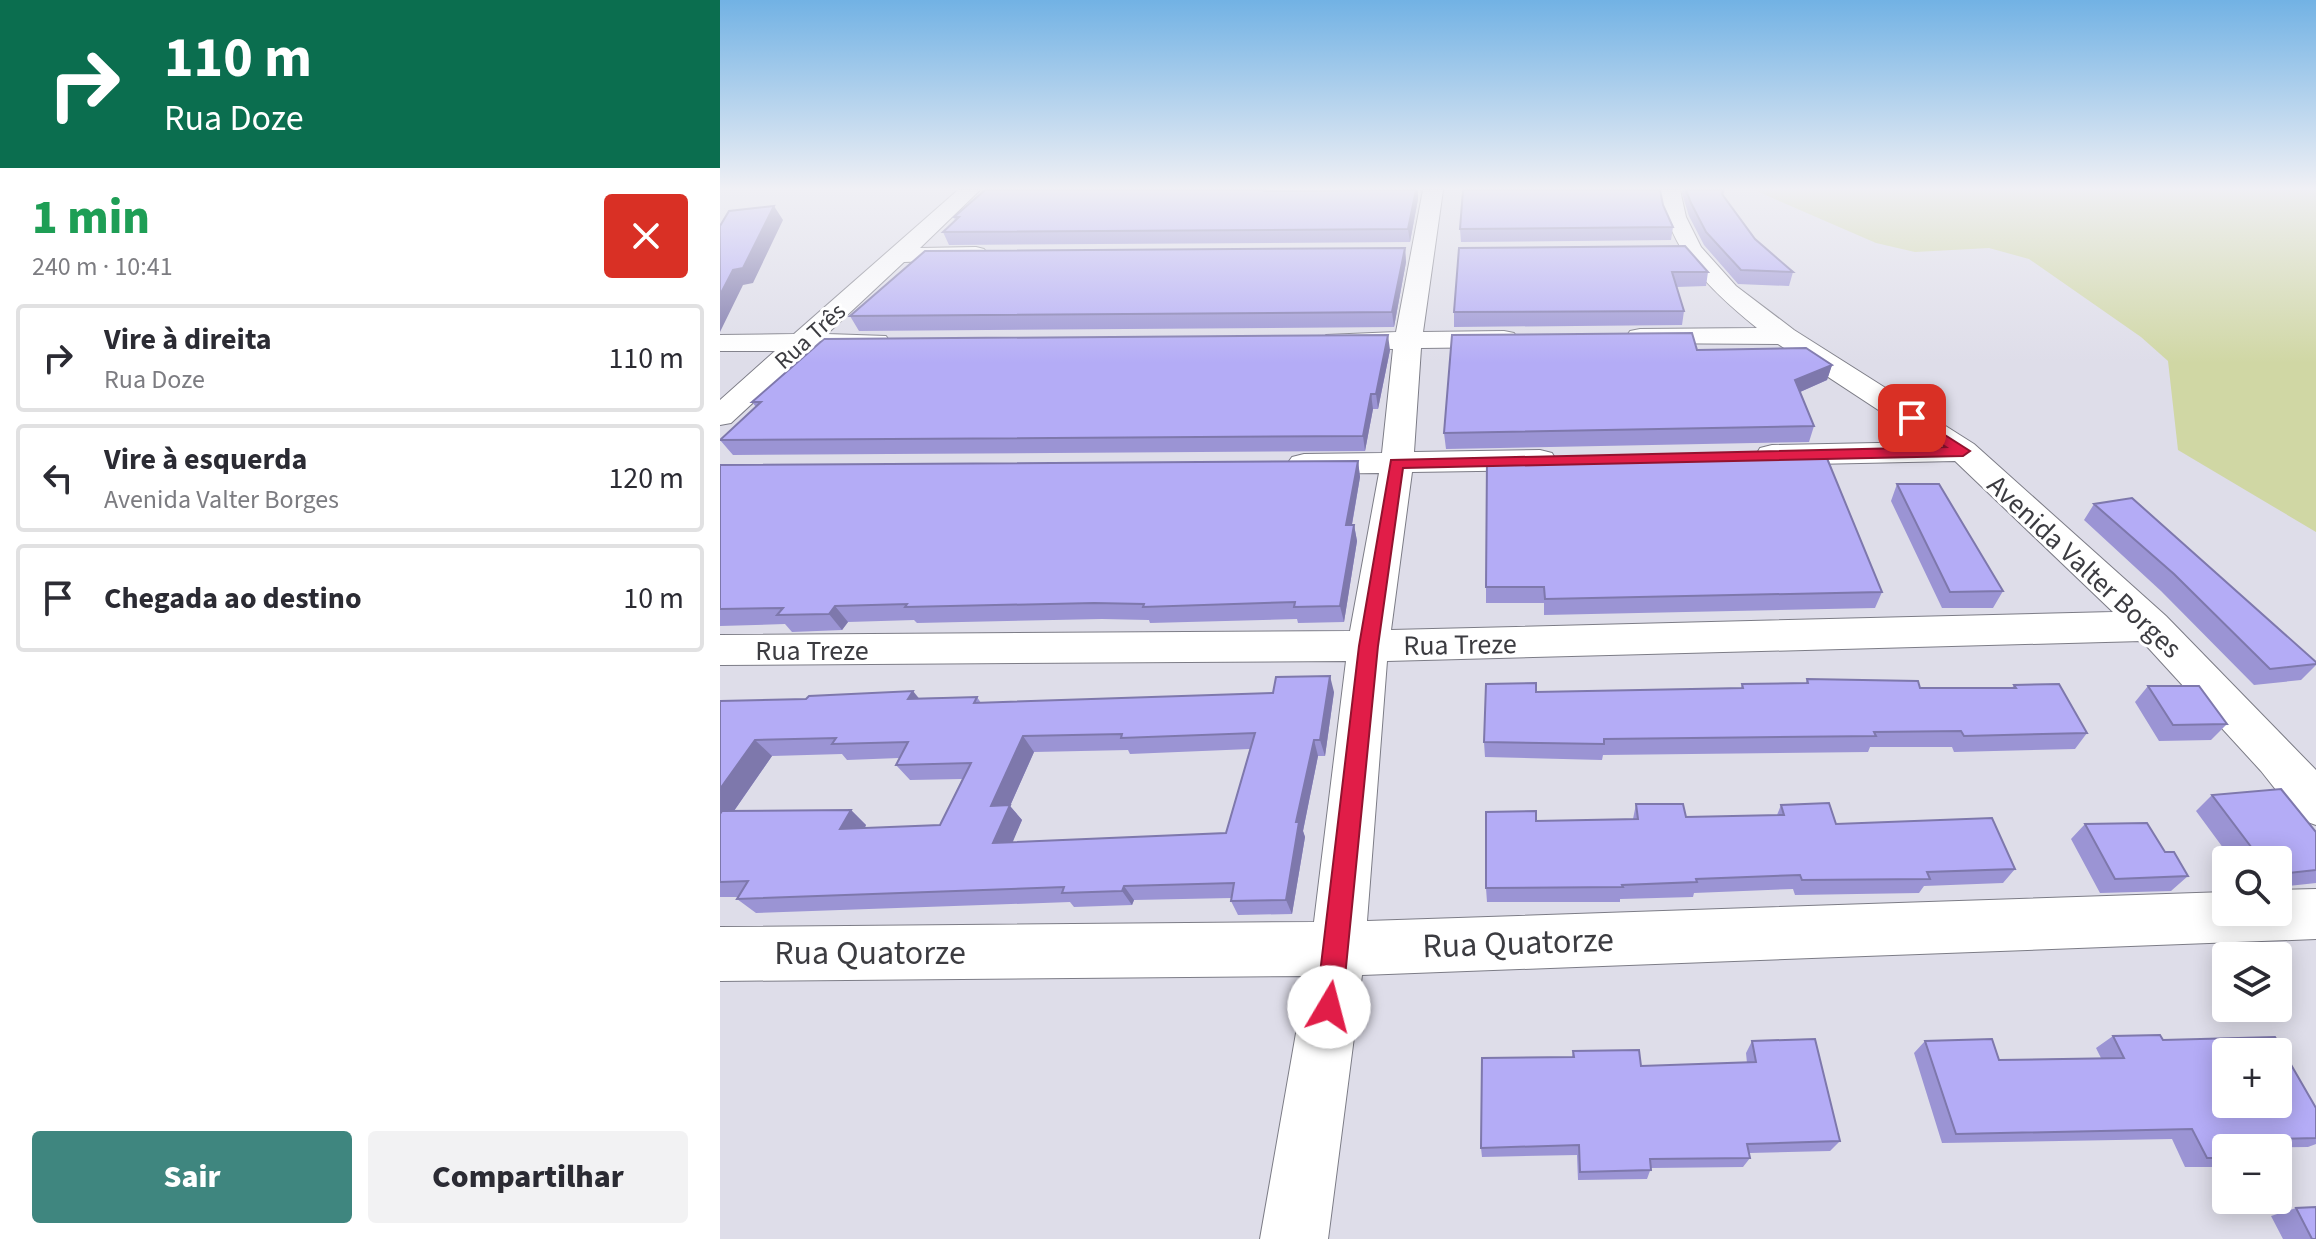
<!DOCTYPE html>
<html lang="pt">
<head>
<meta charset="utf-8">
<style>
  :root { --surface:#fff; --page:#f2f2f3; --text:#2b2b33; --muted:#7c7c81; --line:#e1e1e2; --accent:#3f867f }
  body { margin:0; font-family:"Source Sans 3",sans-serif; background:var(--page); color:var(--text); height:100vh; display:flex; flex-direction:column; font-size:30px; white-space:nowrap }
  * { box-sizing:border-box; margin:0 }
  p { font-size:26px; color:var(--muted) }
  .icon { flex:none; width:44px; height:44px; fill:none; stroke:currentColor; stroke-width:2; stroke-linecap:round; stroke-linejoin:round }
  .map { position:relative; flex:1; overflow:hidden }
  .details { display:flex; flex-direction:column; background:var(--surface); width:720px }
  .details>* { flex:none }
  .guide { background:#0b6e4f; color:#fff; overflow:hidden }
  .tools { position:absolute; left:1492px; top:846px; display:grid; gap:16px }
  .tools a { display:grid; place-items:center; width:80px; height:80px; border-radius:8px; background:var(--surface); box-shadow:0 4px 20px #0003; font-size:40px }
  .pin { position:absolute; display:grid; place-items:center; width:68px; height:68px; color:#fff; margin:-34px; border-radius:16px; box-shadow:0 4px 12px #0006 }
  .me { position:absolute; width:88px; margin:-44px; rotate:8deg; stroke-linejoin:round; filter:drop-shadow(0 0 6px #0008) }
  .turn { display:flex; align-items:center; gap:28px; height:168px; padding:0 32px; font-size:36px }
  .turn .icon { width:104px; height:104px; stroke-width:2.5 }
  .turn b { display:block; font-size:56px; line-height:68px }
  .round { display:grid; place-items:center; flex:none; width:84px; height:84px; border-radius:8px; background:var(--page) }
  .head { display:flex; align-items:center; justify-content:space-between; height:136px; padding:0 32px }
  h1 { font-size:48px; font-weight:800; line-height:60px; color:#1e9e55 }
  .action { display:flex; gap:16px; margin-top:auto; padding:16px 32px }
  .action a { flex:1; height:92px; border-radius:8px; background:var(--accent); color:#fff; font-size:32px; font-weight:800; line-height:92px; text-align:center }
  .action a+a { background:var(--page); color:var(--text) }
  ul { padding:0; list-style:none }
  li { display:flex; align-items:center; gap:24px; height:108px; margin:0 16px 12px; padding:0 16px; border:4px solid var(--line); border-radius:8px }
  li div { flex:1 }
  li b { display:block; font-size:30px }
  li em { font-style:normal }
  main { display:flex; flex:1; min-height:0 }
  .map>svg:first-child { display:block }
  .green { fill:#d0d7a4 }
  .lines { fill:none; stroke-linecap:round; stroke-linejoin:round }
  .minor-casing { stroke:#7c7c86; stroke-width:2 }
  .minor { fill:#fff; fill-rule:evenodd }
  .wall { fill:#9b94d4; fill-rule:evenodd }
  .shaded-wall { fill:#7e78ac }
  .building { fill:#b4acf6; stroke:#7e78ac; stroke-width:2; fill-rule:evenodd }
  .route { fill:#e11d48; stroke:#92132f; stroke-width:2 }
  .labels { text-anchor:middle; stroke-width:6; stroke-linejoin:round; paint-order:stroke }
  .far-street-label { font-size:24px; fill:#3c3c41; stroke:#fff }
  .street-label { font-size:28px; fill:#3c3c41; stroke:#fff }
  .near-street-label { font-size:34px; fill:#3c3c41; stroke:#fff }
</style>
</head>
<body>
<main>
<section class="details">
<div class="guide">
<div class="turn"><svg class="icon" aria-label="right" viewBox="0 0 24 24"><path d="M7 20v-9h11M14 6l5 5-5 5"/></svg><div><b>110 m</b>Rua Doze</div></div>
</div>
<div class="head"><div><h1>1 min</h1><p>240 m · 10:41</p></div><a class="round" style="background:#d93025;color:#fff"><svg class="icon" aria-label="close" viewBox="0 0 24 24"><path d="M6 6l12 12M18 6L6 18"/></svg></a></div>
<ul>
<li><svg class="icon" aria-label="right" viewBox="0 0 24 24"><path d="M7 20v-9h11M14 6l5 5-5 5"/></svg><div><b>Vire à direita</b><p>Rua Doze</p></div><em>110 m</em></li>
<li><svg class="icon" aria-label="left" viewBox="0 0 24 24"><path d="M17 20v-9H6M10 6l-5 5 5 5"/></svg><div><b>Vire à esquerda</b><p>Avenida Valter Borges</p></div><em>120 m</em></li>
<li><svg class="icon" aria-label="arrive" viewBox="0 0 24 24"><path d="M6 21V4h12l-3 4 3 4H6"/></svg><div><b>Chegada ao destino</b></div><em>10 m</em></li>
</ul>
<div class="action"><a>Sair</a><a>Compartilhar</a></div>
</section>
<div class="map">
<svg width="1596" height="1239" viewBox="0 0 1596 1239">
  <rect width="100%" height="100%" fill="#dedde9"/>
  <!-- green -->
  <path class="green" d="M 1034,190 L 1596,190 L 1596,532 L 1458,450 L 1448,361 L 1421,337 L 1309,259 L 1269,248 L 1195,252 L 1156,243 Z"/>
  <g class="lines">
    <!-- minor casing -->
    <g class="minor-casing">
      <path id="minor" d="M 238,190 L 260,190 L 200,248 L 256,247 L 264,249 L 268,254 L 264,259 L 184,262 L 107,334 L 166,336 L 170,342 L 166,348 L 89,351 L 11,423 L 0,425 L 0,400 L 55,351 L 0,351 L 0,335 L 74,334 Z
        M 703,190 L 723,190 L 703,332 L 784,331 L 794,333 L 798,339 L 794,345 L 784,347 L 701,348 L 694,452 L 820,450 L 832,453 L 836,460 L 832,467 L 820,470 L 692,472 L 671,630 L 1393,612 L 1235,461 L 1052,465 L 1040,462 L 1036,455 L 1040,448 L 1052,445 L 1207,442 L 1058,344 L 910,343 L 906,337 L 910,331 L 920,329 L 1037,328 C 990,290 950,252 940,190 L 960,190 L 966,217 L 981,247 L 1016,286 L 1074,330 L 1254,444 L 1446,616 L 1596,770 L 1596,825 L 1579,819 L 1541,771 L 1422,641 L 667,661 L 647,921 L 1506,892 L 1506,912 L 1558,912 L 1558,890 L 1596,889 L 1596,939 L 642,975 L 608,1239 L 540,1239 L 586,976 L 0,981 L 0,927 L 594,922 L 626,661 L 0,665 L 0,635 L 630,631 L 659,473 L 584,474 L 572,471 L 567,464 L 572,457 L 584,454 L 662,453 L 673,349 L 606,347 L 602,341 L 606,335 L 676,332 Z"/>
    </g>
    <!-- minor -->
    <use href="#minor" class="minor"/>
  </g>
  <!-- wall -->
  <path class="wall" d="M 961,190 L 1005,190 L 1003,196 L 1035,239 L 1073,272 L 1069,286 L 1018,284 L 984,245 L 969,216 Z
    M 554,191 L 698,199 L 690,242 L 229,245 L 223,232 L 235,221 L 234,217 Z
    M 943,205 L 953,227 L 951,240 L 741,242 L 740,229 Z
    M 685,248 L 686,262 L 674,327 L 139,331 L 130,316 Z
    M 739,248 L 988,272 L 986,286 L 956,287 L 964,311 L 962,325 L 734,327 L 734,312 Z
    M 670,350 L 658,409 L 653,409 L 645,451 L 13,455 L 0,440 L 36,407 L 32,402 Z
    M 977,350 L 1112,365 L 1107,380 L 1080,392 L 1094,426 L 1089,442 L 726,449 L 724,433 Z
    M 1104,451 L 1162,592 L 1155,608 L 824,615 L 824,603 L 766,603 L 766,587 Z
    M 638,461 L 640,477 L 632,525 L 634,525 L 637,541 L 624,622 L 578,623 L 577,619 L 430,623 L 429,620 L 382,619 L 197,623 L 194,620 L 128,622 L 122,630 L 72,632 L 65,624 L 0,626 L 0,465 Z
    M 1177,484 L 1283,591 L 1273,608 L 1222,608 L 1171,501 Z
    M 1374,504 L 1596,662 L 1596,665 L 1581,680 L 1534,685 L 1441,591 L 1364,520 Z
    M 1087,679 L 1200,688 L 1292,688 L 1294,685 L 1367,733 L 1355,749 L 1234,752 L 1232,747 L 1150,747 L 1148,752 L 883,755 L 882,760 L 765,757 L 764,742 L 816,692 L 1021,688 L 1022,684 L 1086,683 Z
    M 1428,686 L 1507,724 L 1491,740 L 1439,741 L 1415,702 Z
    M 614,692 L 605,756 L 598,756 L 583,831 L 585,837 L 572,914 L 518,915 L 511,901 L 511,898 L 414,900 L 412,905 L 354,907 L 350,902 L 36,913 L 17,899 L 18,897 L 0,897 L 0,701 L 257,697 L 261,703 ZM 530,749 L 506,833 L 292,842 L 302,820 L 290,806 L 314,752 L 408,750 L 410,754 ZM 122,754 L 127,760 L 179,758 L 176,765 L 190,780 L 242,779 L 220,825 L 145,828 L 146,825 L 131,810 L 14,811 L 52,756 Z
    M 1492,795 L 1596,832 L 1596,883 L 1558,887 L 1558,860 L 1512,860 L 1476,811 Z
    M 916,804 L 966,817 L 1057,815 L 1061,805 L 1116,824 L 1295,869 L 1283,883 L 1204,886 L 1199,893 L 1075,895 L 1073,889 L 974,893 L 973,897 L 900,899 L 900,902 L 767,902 L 766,888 L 816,821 L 913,819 Z
    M 1365,824 L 1468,876 L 1451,891 L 1380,893 L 1351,839 Z
    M 1393,1036 L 1443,1040 L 1596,1108 L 1596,1144 L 1588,1147 L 1506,1148 L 1506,1167 L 1465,1167 L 1452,1139 L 1222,1143 L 1194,1053 L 1205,1041 L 1279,1060 L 1381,1058 L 1376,1048 Z
    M 1032,1041 L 1120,1141 L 1110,1151 L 1029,1153 L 1030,1158 L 1023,1167 L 931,1168 L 927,1179 L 858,1180 L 857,1155 L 762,1157 L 761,1148 L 852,1057 L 853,1051 L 921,1066 L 1027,1063 L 1026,1053 Z
    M 1576,1208 L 1596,1239 L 1563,1239 L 1551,1216 Z"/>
  <!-- shaded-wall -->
  <path class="shaded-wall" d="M 696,190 L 698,190 L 698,199 L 690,242 L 688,229 Z
    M 54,206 L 63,220 L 33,283 L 23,285 L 0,332 L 0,295 L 13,270 Z
    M 685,248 L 686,262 L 674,327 L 672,312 Z
    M 668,335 L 670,350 L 658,409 L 656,394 Z
    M 1112,365 L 1107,380 L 1071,396 L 1075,380 Z
    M 651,394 L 653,409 L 645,451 L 643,436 Z
    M 638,461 L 640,477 L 629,541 L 626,525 Z
    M 634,525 L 637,541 L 624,622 L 620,606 Z
    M 115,606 L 128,622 L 122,630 L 109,614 Z
    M 610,676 L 614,692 L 605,756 L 600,740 Z
    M 193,691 L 206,707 L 188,699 Z
    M 303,736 L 314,752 L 290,806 L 302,820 L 286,858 L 273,843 L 271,806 Z
    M 35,740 L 52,756 L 0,831 L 0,789 Z
    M 594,740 L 598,756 L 583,831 L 585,837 L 572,914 L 566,900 L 576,822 Z
    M 131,810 L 146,825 L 136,844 L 120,829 Z
    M 404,886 L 414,900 L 412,905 L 402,891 Z"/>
  <!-- building -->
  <path class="building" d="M 265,190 L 546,190 L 545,191 L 696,190 L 688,229 L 223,232 L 239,217 L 234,217 Z
    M 743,190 L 940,190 L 943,205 L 953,227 L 740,229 Z
    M 966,190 L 1003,190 L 1002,194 L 1035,239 L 1073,272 L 1021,270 L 986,232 L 971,203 Z
    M 54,206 L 23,268 L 13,270 L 0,295 L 0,226 L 9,211 Z
    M 965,246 L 988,272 L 952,272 L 964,311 L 734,312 L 739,248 Z
    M 685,248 L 672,312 L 130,316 L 205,251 Z
    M 972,333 L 977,350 L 1086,348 L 1112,365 L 1075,380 L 1094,426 L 724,433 L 732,335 Z
    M 668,335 L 656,394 L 651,394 L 643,436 L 0,440 L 41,402 L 32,402 L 104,339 Z
    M 1104,451 L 1162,592 L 825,599 L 824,587 L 766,587 L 767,459 Z
    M 638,461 L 626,525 L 634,525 L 620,606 L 574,607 L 575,602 L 423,607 L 424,604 L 374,603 L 185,607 L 187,604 L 115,606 L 109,614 L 57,615 L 63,608 L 0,609 L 0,465 Z
    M 1177,484 L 1219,484 L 1283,591 L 1230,592 Z
    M 1412,498 L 1596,662 L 1596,664 L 1550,669 L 1454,574 L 1374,504 Z
    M 610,676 L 600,740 L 594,740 L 576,822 L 579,822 L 566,900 L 511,901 L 514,883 L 404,886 L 402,891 L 342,893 L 344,887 L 17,899 L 28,881 L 0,882 L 0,814 L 2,811 L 131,810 L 120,829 L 220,825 L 251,763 L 176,765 L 188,742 L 112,744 L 116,738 L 35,740 L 0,789 L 0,701 L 86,699 L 89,696 L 193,691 L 188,699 L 257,697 L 254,703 L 553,693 L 556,677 ZM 535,733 L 506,833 L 273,843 L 290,805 L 271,806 L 303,736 L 402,734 L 401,738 Z
    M 1087,679 L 1198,681 L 1200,688 L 1296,688 L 1294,685 L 1339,684 L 1367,733 L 1244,736 L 1241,731 L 1154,732 L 1156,736 L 884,739 L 884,744 L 764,742 L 766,684 L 816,683 L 816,692 L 1023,688 L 1022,684 L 1088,683 Z
    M 1428,686 L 1479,686 L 1507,724 L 1453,725 Z
    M 1561,789 L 1596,832 L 1596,870 L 1558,874 L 1558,860 L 1541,860 L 1492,795 Z
    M 1109,803 L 1116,824 L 1272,818 L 1295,869 L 1207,872 L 1210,879 L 1082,880 L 1080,875 L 976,879 L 977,882 L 902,885 L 903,887 L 766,888 L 766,812 L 816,811 L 816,821 L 918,819 L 916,804 L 963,804 L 966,817 L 1064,815 L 1061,805 Z
    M 1427,823 L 1445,852 L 1454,852 L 1468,876 L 1395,879 L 1365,824 Z
    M 1440,1035 L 1443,1040 L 1555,1037 L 1596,1108 L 1596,1138 L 1523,1140 L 1527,1148 L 1506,1148 L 1506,1158 L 1487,1158 L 1472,1129 L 1236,1134 L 1205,1041 L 1272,1039 L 1279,1060 L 1404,1058 L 1393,1036 ZM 1506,1052 L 1558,1052 L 1558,1104 L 1506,1104 Z
    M 1095,1039 L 1120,1141 L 1027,1144 L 1030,1158 L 930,1159 L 931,1170 L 860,1172 L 859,1145 L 761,1148 L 762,1058 L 854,1057 L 853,1051 L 919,1050 L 921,1066 L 1036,1062 L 1032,1041 Z
    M 1596,1207 L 1596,1239 L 1592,1239 L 1576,1208 Z"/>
  <!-- sky -->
  <linearGradient id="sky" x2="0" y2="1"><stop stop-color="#72b2e4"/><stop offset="0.52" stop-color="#f0f0f5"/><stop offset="1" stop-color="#f0f0f5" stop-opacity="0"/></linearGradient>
  <rect width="1596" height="363" fill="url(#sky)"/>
  <!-- route -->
  <path class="route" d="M 1192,414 L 1250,451 L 1243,456 L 683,468 L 658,646 L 622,1007 L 618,1016 L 609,1020 L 600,1016 L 596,1007 L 639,646 L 671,460 L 1226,447 L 1187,421 L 1187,415 Z"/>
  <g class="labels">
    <!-- far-street labels -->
    <g class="far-street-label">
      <text transform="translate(90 336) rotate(-42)" y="8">Rua Três</text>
    </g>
    <!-- street labels -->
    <g class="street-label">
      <text transform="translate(1365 566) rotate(43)" y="10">Avenida Valter Borges</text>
      <text transform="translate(740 644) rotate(-1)" y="10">Rua Treze</text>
      <text x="92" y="660">Rua Treze</text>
    </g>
    <!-- near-street labels -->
    <g class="near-street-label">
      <text transform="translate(798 942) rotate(-2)" y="12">Rua Quatorze</text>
      <text x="150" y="964">Rua Quatorze</text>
    </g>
  </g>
</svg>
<div class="tools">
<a><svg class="icon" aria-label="search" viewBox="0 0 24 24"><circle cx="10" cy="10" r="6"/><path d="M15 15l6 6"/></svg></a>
<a><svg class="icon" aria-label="layers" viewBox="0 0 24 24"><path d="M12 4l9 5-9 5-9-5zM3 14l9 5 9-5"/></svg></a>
<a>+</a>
<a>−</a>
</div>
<div class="pin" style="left:1192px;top:418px;background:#d93025"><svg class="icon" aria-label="arrive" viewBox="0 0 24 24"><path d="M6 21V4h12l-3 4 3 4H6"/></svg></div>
<svg class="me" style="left:609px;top:1007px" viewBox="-20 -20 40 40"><circle r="19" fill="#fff"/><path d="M0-13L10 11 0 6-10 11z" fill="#e11d48"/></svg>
</div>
</main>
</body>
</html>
